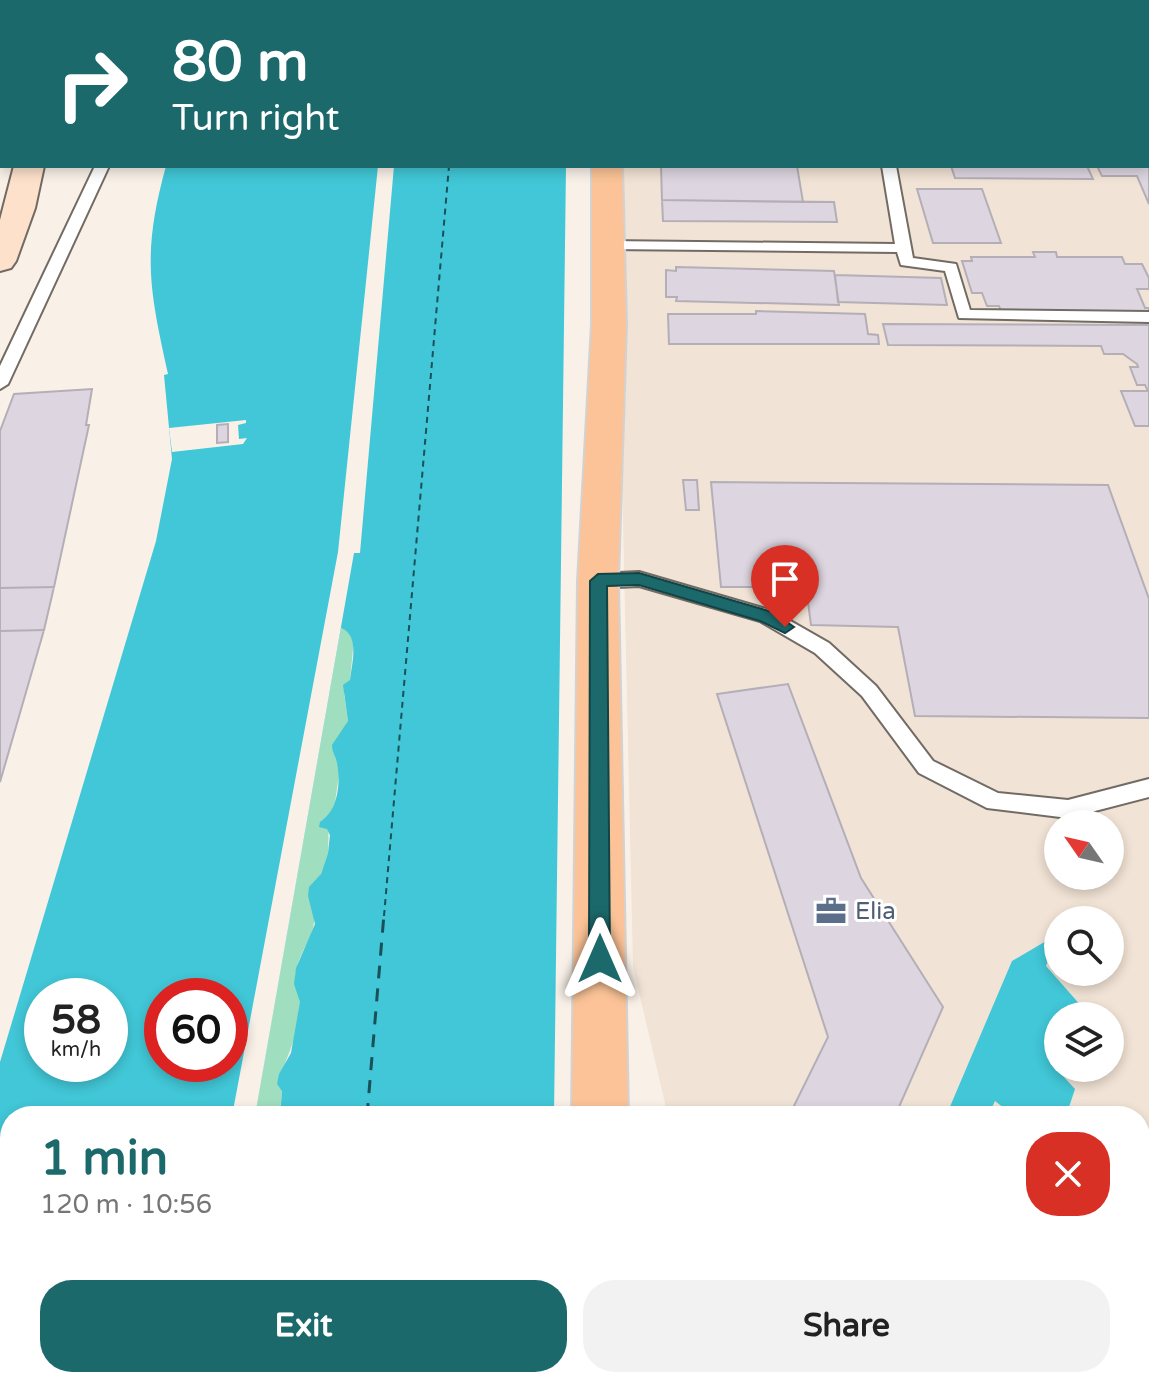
<!DOCTYPE html>
<html lang="en">
<head>
<meta charset="utf-8">
<style>
  :root { --surface:#fff; --page:#f2f2f2; --text:#222; --muted:#767676; --accent:#1c696b }
  body { margin:0; font-family:"Varela Round",sans-serif; background:var(--page); color:var(--text); height:100vh; display:flex; flex-direction:column; font-size:30px; white-space:nowrap }
  * { box-sizing:border-box; margin:0 }
  p { font-size:26px; color:var(--muted) }
  .icon { flex:none; width:44px; height:44px; fill:none; stroke:currentColor; stroke-width:2; stroke-linecap:round; stroke-linejoin:round }
  .map { position:relative; flex:1; overflow:hidden }
  .panel { position:absolute; left:0px; top:1106px; width:1150px; height:282px; display:flex; flex-direction:column; background:var(--surface); border-radius:32px 32px 0 0; box-shadow:0 4px 12px #0003 }
  .panel>* { flex:none }
  .hud { position:absolute; left:0px; top:0px; width:1150px; height:168px; box-shadow:0 4px 12px #0003; background:#1c696b; color:#fff; overflow:hidden }
  .needle { width:52px; rotate:304deg }
  .tools { position:absolute; left:1044px; top:810px; display:grid; gap:16px }
  .tools a { display:grid; place-items:center; width:80px; height:80px; border-radius:50%; background:var(--surface); box-shadow:0 4px 12px #0003; font-size:40px }
  .speed { position:absolute; left:24px; top:978px; display:flex; gap:16px; font-size:40px; font-weight:700; text-align:center }
  .speed>* { display:grid; place-content:center; width:104px; height:104px; border-radius:50%; background:var(--surface); box-shadow:0 4px 12px #0003; line-height:1 }
  .speed small { font-size:20px; font-weight:400 }
  .speed .limit { border:12px solid #d22; background:#fff; color:#111 }
  .pin { position:absolute; display:grid; place-items:center; width:68px; height:68px; color:#fff; margin:-82px -34px; border-radius:50% 50% 50% 0; rotate:-45deg; box-shadow:0 0 8px #0007 }
  .pin .icon { rotate:45deg }
  .me { position:absolute; width:88px; margin:-44px; rotate:0deg; stroke-linejoin:round; filter:drop-shadow(0 0 6px #0008) }
  .turn { display:flex; align-items:center; gap:28px; height:168px; padding:0 40px; font-size:36px }
  .turn .icon { width:104px; height:104px; stroke-width:2.5 }
  .turn b { display:block; font-size:56px; line-height:68px }
  .round { display:grid; place-items:center; flex:none; width:84px; height:84px; border-radius:32px; background:var(--page) }
  .head { display:flex; align-items:center; justify-content:space-between; height:136px; padding:0 40px }
  h1 { font-size:48px; font-weight:700; line-height:60px; color:var(--accent) }
  .cta { display:flex; gap:16px; margin-top:auto; padding:16px 40px }
  .cta a { flex:1; height:92px; border-radius:32px; background:var(--accent); color:#fff; font-size:32px; font-weight:700; line-height:92px; text-align:center }
  .cta a+a { background:var(--page); color:var(--text) }
  .map>svg:first-child { display:block }
  .built { fill:#f1e3d5; fill-rule:evenodd }
  .green { fill:#9fdebe }
  .water { fill:#41c7d7; fill-rule:evenodd }
  .pier { fill:#f9f1e8 }
  .lines { fill:none; stroke-linecap:round; stroke-linejoin:round }
  .ferry-far1 { stroke:#1a5158; stroke-width:2; stroke-dasharray:6 5; stroke-linecap:butt }
  .ferry { stroke:#1a5158; stroke-width:3; stroke-dasharray:13 10; stroke-linecap:butt }
  .building { fill:#ddd6e0; stroke:#b4aeb7; stroke-width:2 }
  .service-casing { stroke:#726b64; stroke-width:4 }
  .secondary-casing { stroke:#726b64; stroke-width:4 }
  .primary-casing { stroke:#d3d2d2; stroke-width:4 }
  .service { fill:#fff; fill-rule:evenodd }
  .secondary { fill:#fde1cb; fill-rule:evenodd }
  .primary { fill:#fbc397; fill-rule:evenodd }
  .route { fill:#1c696b; stroke:#124446; stroke-width:2 }
  .labels { text-anchor:middle; stroke-width:6; stroke-linejoin:round; paint-order:stroke }
  .service-label { font-size:24px; fill:#4e5e75; stroke:#fff; text-anchor:start }
</style>
</head>
<body>
<div class="map">
<svg width="1149" height="1387" viewBox="0 0 1149 1387">
  <rect width="100%" height="100%" fill="#f9f1e8"/>
  <!-- built -->
  <path class="built" d="M 611,0 L 1149,0 L 1149,1387 L 732,1387 L 730,1378 L 1140,1378 L 1140,1116 L 668,1116 L 633,967 L 615,166 L 1148,166 L 1148,2 ZM 1058,824 L 1110,824 L 1110,876 L 1058,876 ZM 1058,920 L 1110,920 L 1110,972 L 1058,972 ZM 1058,1016 L 1110,1016 L 1110,1068 L 1058,1068 Z"/>
  <!-- green -->
  <path class="green" d="M 341,628 L 349,631 L 354,639 L 350,680 L 344,694 L 348,721 L 338,740 L 339,775 L 335,802 L 329,816 L 328,853 L 321,874 L 308,896 C 325,930 302,941 296,971 C 293,984 299,990 300,1001 C 303,1026 285,1061 277,1084 L 282,1090 L 280,1114 L 255,1116 Z"/>
  <!-- water -->
  <path class="water" d="M 205,0 L 569,0 L 204,2 Z
    M 166,166 L 566,166 L 554,1116 L 280,1116 L 282,1091 L 277,1084 L 279,1074 L 291,1053 L 300,1002 L 294,984 L 296,968 L 315,924 L 308,896 L 309,887 L 321,874 L 328,853 L 330,835 L 327,829 L 319,827 L 320,822 C 338,811 341,783 337,763 C 336,756 332,753 332,745 L 348,721 L 343,685 L 350,680 C 352,663 360,635 341,628 L 255,1116 L 10,1116 L 10,1162 L 0,1162 L 0,1062 L 156,541 L 172,459 L 164,375 L 168,374 C 149,288 142,253 166,166 ZM 42,996 L 110,996 L 110,1064 L 42,1064 ZM 162,996 L 230,996 L 230,1064 L 162,1064 Z
    M 1058,934 L 1046,966 L 1083,1008 L 1080,1016 L 1058,1016 L 1058,1068 L 1064,1068 L 1062,1075 L 1075,1089 L 1066,1116 L 1014,1116 L 995,1101 L 988,1116 L 946,1116 L 1012,961 Z
    M 228,1378 L 550,1378 L 550,1387 L 227,1387 Z
    M 785,1378 L 866,1378 L 863,1387 L 789,1387 Z"/>
  <!-- pier -->
  <path class="pier" d="M 378,166 L 394,166 L 360,553 L 354,553 L 255,1116 L 232,1116 L 338,552 Z
    M 246,420 L 246,423 L 238,425 L 239,439 L 247,438 L 243,444 L 172,452 L 169,428 Z"/>
  <g class="lines">
    <!-- ferry-far1 -->
    <path class="ferry-far1" d="M 384,916 L 449,166"/>
    <!-- ferry -->
    <path class="ferry" d="M 367,1116 L 384,914
      M 344,1378 L 344,1387"/>
  </g>
  <!-- building -->
  <path class="building" d="M 732,0 L 967,0 L 968,2 L 732,2 Z
    M 1148,150 L 1149,150 L 1149,204 L 1137,176 L 1102,176 L 1097,166 L 1148,166 Z
    M 661,166 L 797,166 L 803,202 L 662,200 Z
    M 951,166 L 1087,166 L 1093,179 L 955,178 Z
    M 917,189 L 982,189 L 1001,243 L 933,243 Z
    M 662,200 L 834,202 L 837,222 L 663,221 Z
    M 1033,252 L 1056,252 L 1057,257 L 1122,257 L 1125,264 L 1142,264 L 1149,278 L 1149,289 L 1137,289 L 1145,308 L 1149,308 L 1149,314 L 1127,314 L 1126,311 L 1001,311 L 999,306 L 987,306 L 982,293 L 972,293 L 962,261 L 972,261 L 971,257 L 1035,257 Z
    M 676,267 L 834,271 L 839,305 L 676,301 L 677,297 L 666,297 L 666,270 L 676,271 Z
    M 835,275 L 941,278 L 947,305 L 838,302 Z
    M 756,311 L 865,314 L 868,334 L 878,335 L 879,344 L 669,344 L 668,314 L 756,314 Z
    M 883,324 L 1149,325 L 1149,426 L 1135,426 L 1121,391 L 1148,391 L 1145,385 L 1137,385 L 1130,367 L 1138,367 L 1137,364 L 1123,354 L 1104,354 L 1101,346 L 888,345 Z
    M 92,389 L 86,425 L 89,425 L 54,587 L 0,588 L 0,431 L 14,394 Z
    M 228,424 L 228,442 L 217,443 L 217,425 Z
    M 683,480 L 697,480 L 699,510 L 686,510 Z
    M 711,482 L 1108,485 L 1149,599 L 1149,718 L 915,716 L 898,627 L 811,625 L 806,587 L 721,587 Z
    M 54,587 L 44,630 L 0,631 L 0,588 Z
    M 44,630 L 0,782 L 0,631 Z
    M 788,684 L 861,878 L 943,1007 L 895,1116 L 789,1116 L 828,1037 L 717,694 Z
    M 10,1225 L 10,1378 L 19,1378 L 17,1387 L 0,1387 L 0,1260 Z
    M 153,1379 L 207,1380 L 205,1387 L 152,1387 Z"/>
  <g class="lines">
    <!-- service casing -->
    <g class="service-casing">
      <path id="service" d="M 124,0 L 136,0 L 123,2 Z
        M 170,0 L 182,0 L 169,2 Z
        M 0,6 L 2,6 L 2,13 L 0,13 Z
        M 1148,72 L 1149,73 L 1149,81 L 1148,80 Z
        M 1148,125 L 1149,125 L 1149,133 L 1148,133 Z
        M 95,166 L 109,166 L 8,384 L 0,389 L 0,366 Z
        M 882,166 L 896,166 L 913,258 L 956,264 L 970,310 L 1149,312 L 1149,322 L 959,318 L 945,271 L 901,265 L 897,252 L 607,249 L 600,245 L 607,241 L 895,244 Z
        M 639,572 L 773,611 L 829,643 L 876,686 L 933,761 L 998,793 L 1068,800 L 1149,779 L 1149,797 L 1068,818 L 987,808 L 919,773 L 862,696 L 815,653 L 760,621 L 639,586 L 598,588 L 589,581 L 598,574 Z"/>
    </g>
    <!-- secondary casing -->
    <g class="secondary-casing">
      <path id="secondary" d="M 0,16 L 2,17 L 2,35 L 0,34 Z
        M 14,166 L 44,166 L 35,208 L 16,261 L 11,268 L 0,271 L 0,220 Z"/>
    </g>
    <!-- primary casing -->
    <g class="primary-casing">
      <path id="primary" d="M 593,0 L 619,0 L 619,2 L 593,2 Z
        M 592,166 L 622,166 L 626,324 L 618,581 L 628,1116 L 572,1116 L 578,581 L 592,324 Z
        M 572,1378 L 634,1378 L 634,1387 L 572,1387 Z"/>
    </g>
    <!-- service -->
    <use href="#service" class="service"/>
    <!-- secondary -->
    <use href="#secondary" class="secondary"/>
    <!-- primary -->
    <use href="#primary" class="primary"/>
  </g>
  <!-- route -->
  <path class="route" d="M 639,573 L 772,612 L 794,627 L 785,633 L 760,621 L 639,585 L 607,586 L 610,959 L 607,965 L 600,968 L 592,965 L 589,959 L 590,581 L 598,574 Z"/>
  <!-- icons -->
  <defs>
    <g id="office-bare" transform="scale(2.4)"><path d="M-6-3h4V-5.5h4V-3h4V5H-6ZM-1-4.5V-3h2v-1.5ZM-6 0V1H6V0Z" fill="#5c6f8a" stroke="#fff" stroke-width="2.5" paint-order="stroke"/></g>
  </defs>
  <g fill-rule="evenodd">
    <use href="#office-bare" x="831" y="911"/>
  </g>
  <g class="labels">
    <!-- service labels -->
    <g class="service-label">
      <text x="855" y="919">Elia</text>
    </g>
  </g>
</svg>
<div class="tools">
<a><svg class="needle" viewBox="-14 -14 28 28"><path d="M0-13l5 13h-10z" fill="#e53935"/><path d="M0 13l5-13h-10z" fill="#767676"/></svg></a>
<a><svg class="icon" aria-label="search" viewBox="0 0 24 24"><circle cx="10" cy="10" r="6"/><path d="M15 15l6 6"/></svg></a>
<a><svg class="icon" aria-label="layers" viewBox="0 0 24 24"><path d="M12 4l9 5-9 5-9-5zM3 14l9 5 9-5"/></svg></a>
</div>
<div class="speed"><div>58<small>km/h</small></div><div class="limit">60</div></div>
<div class="pin" style="left:785px;top:627px;background:#d93025"><svg class="icon" aria-label="arrive" viewBox="0 0 24 24"><path d="M6 21V4h12l-3 4 3 4H6"/></svg></div>
<svg class="me" style="left:600px;top:959px" viewBox="-20 -20 40 40"><path d="M0-17L14 15 0 8-14 15z" fill="#1c696b" stroke="#fff" stroke-width="4"/></svg>
<div class="hud">
<div class="turn"><svg class="icon" aria-label="right" viewBox="0 0 24 24"><path d="M7 20v-9h11M14 6l5 5-5 5"/></svg><div><b>80 m</b>Turn right</div></div>
</div>
<section class="panel">
<div class="head"><div><h1>1 min</h1><p>120 m · 10:56</p></div><a class="round" style="background:#d93025;color:#fff"><svg class="icon" aria-label="close" viewBox="0 0 24 24"><path d="M6 6l12 12M18 6L6 18"/></svg></a></div>
<div class="cta"><a>Exit</a><a>Share</a></div>
</section>
</div>
</body>
</html>
